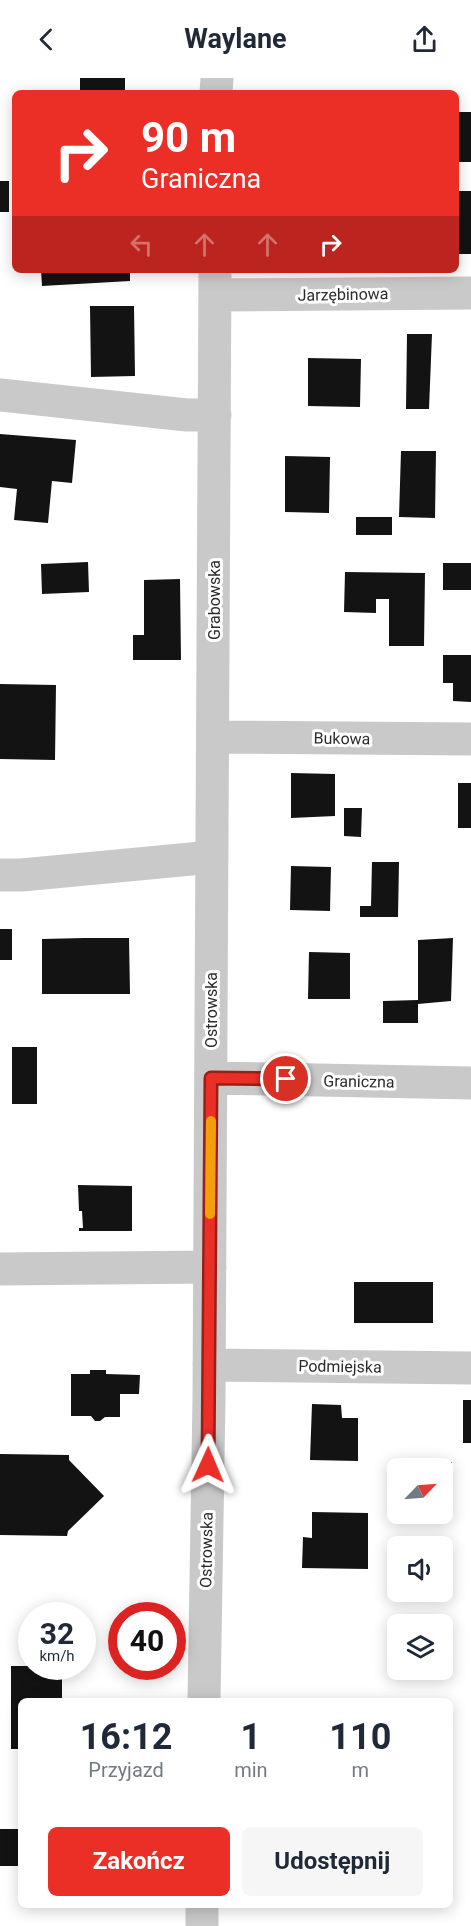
<!DOCTYPE html>
<html lang="pl">
<head>
<meta charset="utf-8">
<style>
  :root { --surface:#fff; --page:#f6f6f7; --text:#1f2937; --muted:#747a83; --accent:#eb2f27 }
  body { margin:0; font-family:Roboto,sans-serif; background:var(--page); color:var(--text); height:100vh; display:flex; flex-direction:column; font-size:22px; white-space:nowrap }
  * { box-sizing:border-box; margin:0 }
  p { font-size:20px; color:var(--muted) }
  .icon { flex:none; width:33px; height:33px; fill:none; stroke:currentColor; stroke-width:2; stroke-linecap:round; stroke-linejoin:round }
  .map { position:relative; flex:1; overflow:hidden }
  .sheet { position:absolute; left:18px; top:1620px; width:435px; height:210px; display:flex; flex-direction:column; background:var(--surface); border-radius:9px; box-shadow:0 3px 15px #0003 }
  .sheet>* { flex:none }
  .top-card { position:absolute; left:12px; top:12px; width:447px; height:183px; border-radius:9px; box-shadow:0 3px 15px #0003; background:#eb2f27; color:#fff; overflow:hidden }
  .needle { width:39px; rotate:65deg }
  .fabs { position:absolute; left:387px; top:1380px; display:grid; gap:12px }
  .fabs a { display:grid; place-items:center; width:66px; height:66px; border-radius:9px; background:var(--surface); box-shadow:0 3px 15px #0003; font-size:30px }
  .speed { position:absolute; left:18px; top:1524px; display:flex; gap:12px; font-size:30px; font-weight:700; text-align:center }
  .speed>* { display:grid; place-content:center; width:78px; height:78px; border-radius:50%; background:var(--surface); box-shadow:0 3px 15px #0003; line-height:1 }
  .speed small { font-size:15px; font-weight:400 }
  .speed .limit { border:9px solid #d22; background:#fff; color:#111 }
  .pin { position:absolute; display:grid; place-items:center; width:51px; height:51px; color:#fff; margin:-26px; border:3px solid #fff; border-radius:50%; box-shadow:0 2px 6px #0007 }
  .me { position:absolute; width:66px; margin:-33px; rotate:1deg; stroke-linejoin:round; filter:drop-shadow(0 0 4px #0008) }
  .turn { display:flex; align-items:center; gap:21px; height:126px; padding:0 30px; font-size:27px }
  .turn .icon { width:78px; height:78px; stroke-width:2.5 }
  .turn b { display:block; font-size:42px; line-height:51px }
  .lanes { display:flex; align-items:center; height:57px; padding:0 30px; background:#0003; justify-content:center; gap:30px; direction:ltr }
  .lanes .off { opacity:.35 }
  .eta { display:flex; justify-content:space-evenly; align-items:center; height:102px; text-align:center }
  .eta b { font-size:36px; font-weight:700; line-height:42px }
  .button { display:flex; gap:12px; margin-top:auto; padding:12px 30px }
  .button a { flex:1; height:69px; border-radius:9px; background:var(--accent); color:#fff; font-size:24px; font-weight:700; line-height:69px; text-align:center }
  .button a+a { background:var(--page); color:var(--text) }
  header { display:flex; justify-content:space-between; align-items:center; height:78px; padding:0 30px; background:var(--surface); font-size:27px; font-weight:700 }
  .map>svg:first-child { display:block }
  .building { fill:#131313 }
  .lines { fill:none; stroke-linecap:round; stroke-linejoin:round }
  .minor { stroke:#c9c9c9; stroke-width:33 }
  .route-casing { stroke:#991f19; stroke-width:15 }
  .route { stroke:#eb2f27; stroke-width:10 }
  .slow { stroke:#f59e0b; stroke-width:10 }
  .labels { text-anchor:middle; stroke-width:6; stroke-linejoin:round; paint-order:stroke }
  .street-label { font-size:16px; fill:#2c2c2c; stroke:#fff }
</style>
</head>
<body>
<header><svg class="icon" aria-label="back" viewBox="0 0 24 24"><path d="M15 5l-7 7 7 7"/></svg>Waylane<svg class="icon" aria-label="share" viewBox="0 0 24 24"><path d="M12 15V3M7 8l5-5 5 5M5 13v7h14v-7"/></svg></header>
<div class="map">
<svg width="471" height="1848" viewBox="0 0 471 1848">
  <rect width="100%" height="100%" fill="#fff"/>
  <!-- building -->
  <path class="building" d="M 80,0 L 125,0 L 125,15 L 80,15 Z
    M 456,34 L 471,34 L 471,84 L 456,84 Z
    M 0,103 L 9,103 L 9,134 L 0,134 Z
    M 456,113 L 471,113 L 471,176 L 456,176 Z
    M 41,192 L 130,192 L 130,203 L 42,208 Z
    M 90,228 L 134,228 L 135,298 L 91,299 Z
    M 407,256 L 432,256 L 429,331 L 406,331 Z
    M 308,280 L 361,281 L 360,329 L 308,328 Z
    M 0,356 L 76,362 L 72,405 L 52,403 L 48,445 L 14,442 L 17,411 L 0,409 Z
    M 401,373 L 436,373 L 435,440 L 399,439 Z
    M 285,378 L 330,379 L 329,435 L 285,434 Z
    M 356,439 L 392,439 L 392,457 L 356,457 Z
    M 88,484 L 89,514 L 42,516 L 41,486 Z
    M 443,485 L 471,485 L 471,512 L 443,512 Z
    M 345,494 L 425,495 L 424,568 L 389,568 L 389,521 L 376,521 L 376,535 L 344,534 Z
    M 180,501 L 181,582 L 133,582 L 133,557 L 144,557 L 144,502 Z
    M 443,577 L 471,577 L 471,624 L 453,623 L 453,605 L 443,605 Z
    M 0,606 L 56,607 L 55,682 L 0,681 Z
    M 291,695 L 335,696 L 335,738 L 291,740 Z
    M 458,705 L 471,705 L 471,750 L 458,750 Z
    M 344,730 L 362,730 L 361,759 L 344,758 Z
    M 372,784 L 399,784 L 398,839 L 360,839 L 360,828 L 371,828 Z
    M 291,788 L 331,789 L 330,833 L 290,832 Z
    M 0,851 L 12,851 L 12,882 L 0,882 Z
    M 85,860 L 129,860 L 130,916 L 42,916 L 42,861 Z
    M 453,860 L 451,923 L 418,926 L 418,945 L 383,945 L 383,923 L 418,922 L 418,862 Z
    M 309,874 L 350,875 L 350,921 L 308,921 Z
    M 12,969 L 37,969 L 37,1026 L 12,1026 Z
    M 78,1107 L 132,1108 L 132,1153 L 79,1153 L 79,1150 L 83,1150 L 82,1133 L 79,1133 Z
    M 354,1204 L 433,1204 L 433,1245 L 354,1245 Z
    M 90,1292 L 106,1292 L 106,1296 L 140,1297 L 139,1316 L 120,1316 L 120,1339 L 105,1339 L 100,1343 L 95,1343 L 91,1338 L 71,1338 L 71,1296 L 90,1296 Z
    M 463,1322 L 471,1322 L 471,1365 L 463,1365 Z
    M 312,1326 L 341,1327 L 342,1340 L 358,1340 L 358,1383 L 310,1382 Z
    M 0,1376 L 69,1377 L 69,1382 L 104,1418 L 68,1453 L 67,1458 L 0,1457 Z
    M 405,1383 L 452,1384 L 450,1414 L 442,1413 L 442,1390 L 405,1390 Z
    M 312,1434 L 368,1435 L 368,1491 L 302,1490 L 303,1459 L 312,1460 Z
    M 11,1588 L 62,1588 L 62,1623 L 21,1623 L 21,1671 L 11,1671 Z
    M 0,1751 L 21,1751 L 21,1788 L 0,1788 Z"/>
  <g class="lines">
    <!-- minor -->
    <path class="minor" d="M 216,15 L 217,0
      M 215,217 L 471,215
      M 0,317 L 187,337 L 215,337
      M 213,659 L 471,661
      M 0,797 L 22,797 L 212,779
      M 211,1000 L 471,1005
      M 0,1191 L 210,1189
      M 209,1287 L 471,1290
      M 204,1623 L 209,1321 L 215,192
      M 202,1848 L 202,1827"/>
  </g>
  <g class="lines">
    <!-- route casing -->
    <g class="route-casing">
      <path id="route" d="M 208,1387 L 211,1000 L 286,1001"/>
    </g>
    <!-- route -->
    <use href="#route" class="route"/>
    <!-- slow -->
    <path class="slow" d="M 210,1136 L 211,1043"/>
  </g>
  <g class="labels">
    <!-- street labels -->
    <g class="street-label">
      <text transform="translate(343 216) rotate(-1)" y="6">Jarzębinowa</text>
      <text transform="translate(214 522) rotate(-90)" y="6">Grabowska</text>
      <text transform="translate(342 660) rotate(1)" y="6">Bukowa</text>
      <text transform="translate(211 932) rotate(-90)" y="6">Ostrowska</text>
      <text transform="translate(359 1003) rotate(1)" y="6">Graniczna</text>
      <text transform="translate(340 1288) rotate(1)" y="6">Podmiejska</text>
      <text transform="translate(206 1472) rotate(-89)" y="6">Ostrowska</text>
    </g>
  </g>
</svg>
<div class="fabs">
<a><svg class="needle" viewBox="-14 -14 28 28"><path d="M0-13l5 13h-10z" fill="#e53935"/><path d="M0 13l5-13h-10z" fill="#747a83"/></svg></a>
<a><svg class="icon" aria-label="sound" viewBox="0 0 24 24"><path d="M4 9h4l5-4v14l-5-4H4zM17 9q2 3 0 6"/></svg></a>
<a><svg class="icon" aria-label="layers" viewBox="0 0 24 24"><path d="M12 4l9 5-9 5-9-5zM3 14l9 5 9-5"/></svg></a>
</div>
<div class="speed"><div>32<small>km/h</small></div><div class="limit">40</div></div>
<div class="pin" style="left:286px;top:1001px;background:#d93025"><svg class="icon" aria-label="arrive" viewBox="0 0 24 24"><path d="M6 21V4h12l-3 4 3 4H6"/></svg></div>
<svg class="me" style="left:208px;top:1387px" viewBox="-20 -20 40 40"><path d="M0-17L14 15 0 8-14 15z" fill="#eb2f27" stroke="#fff" stroke-width="4"/></svg>
<div class="top-card">
<div class="turn"><svg class="icon" aria-label="right" viewBox="0 0 24 24"><path d="M7 20v-9h11M14 6l5 5-5 5"/></svg><div><b>90 m</b>Graniczna</div></div>
<div class="lanes"><svg class="icon off" aria-label="left" viewBox="0 0 24 24"><path d="M17 20v-9H6M10 6l-5 5 5 5"/></svg><svg class="icon off" aria-label="ahead" viewBox="0 0 24 24"><path d="M12 20V5M6 11l6-6 6 6"/></svg><svg class="icon off" aria-label="ahead" viewBox="0 0 24 24"><path d="M12 20V5M6 11l6-6 6 6"/></svg><svg class="icon" aria-label="right" viewBox="0 0 24 24"><path d="M7 20v-9h11M14 6l5 5-5 5"/></svg></div>
</div>
<section class="sheet">
<div class="eta">
<div><b>16:12</b><p>Przyjazd</p></div>
<div><b>1</b><p>min</p></div>
<div><b>110</b><p>m</p></div>
</div>
<div class="button"><a>Zakończ</a><a>Udostępnij</a></div>
</section>
</div>
</body>
</html>
